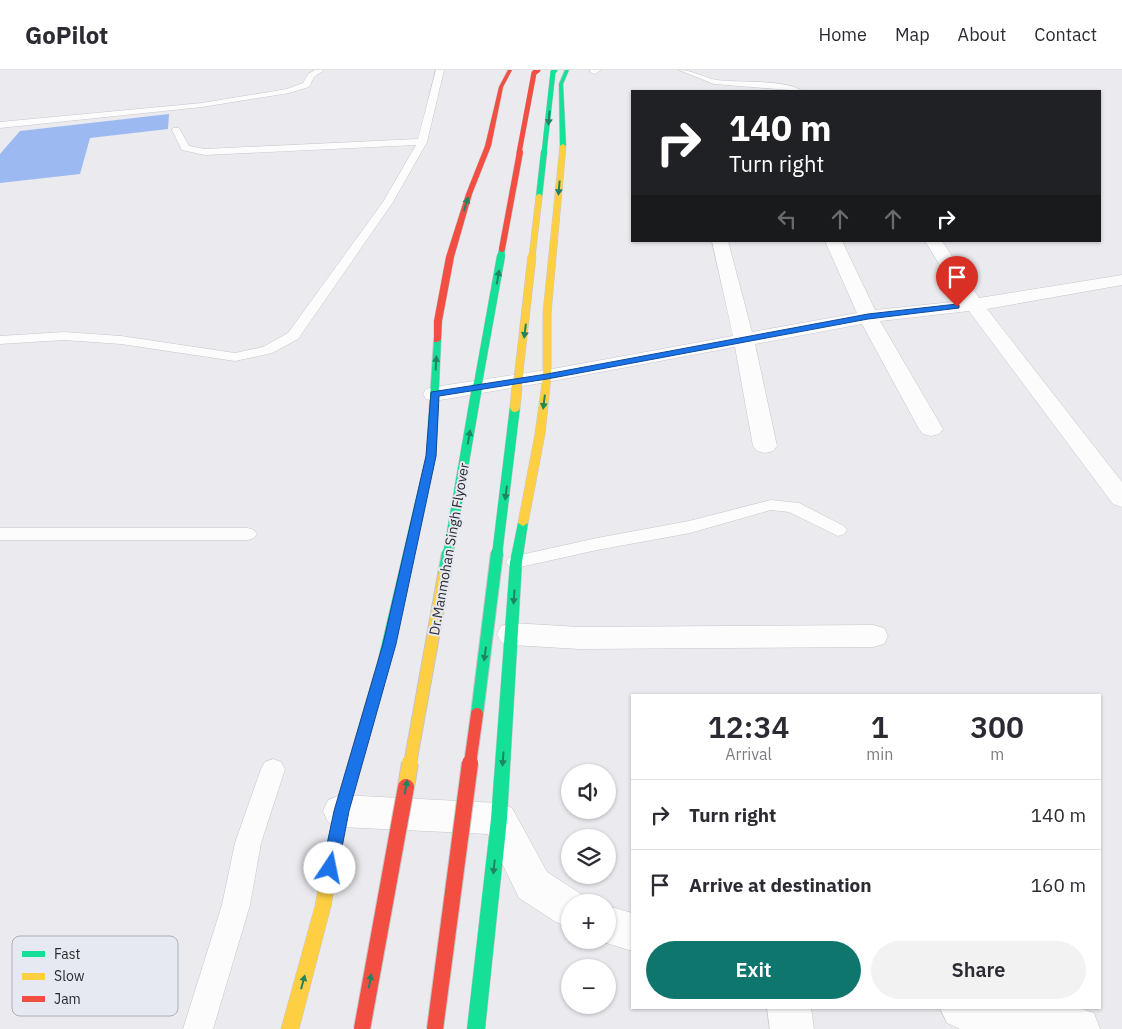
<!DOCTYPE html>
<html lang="en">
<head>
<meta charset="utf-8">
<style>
  :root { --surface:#fff; --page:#f2f2f3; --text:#2b2b33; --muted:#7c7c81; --line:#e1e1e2; --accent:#0f766e }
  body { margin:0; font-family:"IBM Plex Sans",sans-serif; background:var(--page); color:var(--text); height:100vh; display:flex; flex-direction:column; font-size:19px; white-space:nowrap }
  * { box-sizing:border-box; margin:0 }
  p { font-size:16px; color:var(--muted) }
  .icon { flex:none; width:28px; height:28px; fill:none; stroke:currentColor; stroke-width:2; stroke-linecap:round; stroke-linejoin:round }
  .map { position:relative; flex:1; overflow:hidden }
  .details { position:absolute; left:631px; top:624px; width:470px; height:315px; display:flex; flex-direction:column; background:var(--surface); border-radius:0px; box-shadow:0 1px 4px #0004 }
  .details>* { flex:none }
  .guide { position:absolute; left:631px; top:20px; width:470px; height:152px; border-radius:0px; box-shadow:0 1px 4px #0004; background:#202124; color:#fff; overflow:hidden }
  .controls { position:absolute; left:561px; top:694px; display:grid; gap:10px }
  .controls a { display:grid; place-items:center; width:55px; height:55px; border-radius:50%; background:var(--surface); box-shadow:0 1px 4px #0004; font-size:25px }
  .pin { position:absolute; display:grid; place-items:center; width:42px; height:42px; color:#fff; margin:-51px -21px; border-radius:50% 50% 50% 0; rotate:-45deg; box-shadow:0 0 5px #0007 }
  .pin .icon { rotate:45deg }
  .me { position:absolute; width:55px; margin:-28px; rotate:11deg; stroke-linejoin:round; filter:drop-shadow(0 0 4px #0008) }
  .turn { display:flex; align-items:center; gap:18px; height:105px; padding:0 15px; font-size:22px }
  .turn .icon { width:65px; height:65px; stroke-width:2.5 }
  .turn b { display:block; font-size:35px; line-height:42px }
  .lanes { display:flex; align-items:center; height:48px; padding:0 15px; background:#0003; justify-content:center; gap:25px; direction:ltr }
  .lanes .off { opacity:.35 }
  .eta { display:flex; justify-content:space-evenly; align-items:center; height:85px; text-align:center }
  .eta b { font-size:30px; font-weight:600; line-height:35px }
  .cta { display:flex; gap:10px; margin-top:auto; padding:10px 15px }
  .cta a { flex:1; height:58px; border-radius:30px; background:var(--accent); color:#fff; font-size:20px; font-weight:600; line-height:58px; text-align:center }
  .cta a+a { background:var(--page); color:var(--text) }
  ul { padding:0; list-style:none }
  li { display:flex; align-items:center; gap:15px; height:70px; padding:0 15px; border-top:1px solid var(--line) }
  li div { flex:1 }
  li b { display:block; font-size:19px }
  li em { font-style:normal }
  header { display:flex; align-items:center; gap:30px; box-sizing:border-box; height:70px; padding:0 25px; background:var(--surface); border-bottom:1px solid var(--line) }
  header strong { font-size:24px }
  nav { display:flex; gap:28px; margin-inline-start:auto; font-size:18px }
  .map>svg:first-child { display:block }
  .water { fill:#9cbaf1 }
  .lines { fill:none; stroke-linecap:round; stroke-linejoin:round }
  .lane-casing { stroke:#c7c7cb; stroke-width:1 }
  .street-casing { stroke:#c7c7cb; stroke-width:1 }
  .fast-casing { stroke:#c7c7cb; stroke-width:1 }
  .slow-casing { stroke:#c7c7cb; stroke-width:1 }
  .jam-casing { stroke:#c7c7cb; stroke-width:1 }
  .lane { fill:#fcfcfd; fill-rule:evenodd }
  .street { fill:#fcfcfd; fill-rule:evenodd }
  .fast { fill:#16e098; fill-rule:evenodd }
  .slow { fill:#ffcf43; fill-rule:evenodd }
  .jam { fill:#f24e42; fill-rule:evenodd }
  .fast-bridge-far4-casing { stroke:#c5c5c7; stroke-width:5.5; stroke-linecap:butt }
  .fast-bridge-far3-casing { stroke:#c5c5c7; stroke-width:7; stroke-linecap:butt }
  .fast-bridge-far2-casing { stroke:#c5c5c7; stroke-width:9; stroke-linecap:butt }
  .fast-bridge-far1-casing { stroke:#c5c5c7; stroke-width:11; stroke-linecap:butt }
  .fast-bridge-casing { stroke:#c5c5c7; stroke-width:14; stroke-linecap:butt }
  .slow-bridge-far4-casing { stroke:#c5c5c7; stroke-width:7; stroke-linecap:butt }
  .slow-bridge-far3-casing { stroke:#c5c5c7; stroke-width:9; stroke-linecap:butt }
  .slow-bridge-far2-casing { stroke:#c5c5c7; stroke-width:11; stroke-linecap:butt }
  .slow-bridge-far1-casing { stroke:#c5c5c7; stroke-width:14; stroke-linecap:butt }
  .slow-bridge-casing { stroke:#c5c5c7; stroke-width:18; stroke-linecap:butt }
  .jam-bridge-far3-casing { stroke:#c5c5c7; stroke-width:5.5; stroke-linecap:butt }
  .jam-bridge-far2-casing { stroke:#c5c5c7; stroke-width:7; stroke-linecap:butt }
  .jam-bridge-far1-casing { stroke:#c5c5c7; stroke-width:14; stroke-linecap:butt }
  .jam-bridge-casing { stroke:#c5c5c7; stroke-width:18; stroke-linecap:butt }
  .fast-bridge-far4 { stroke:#16e098; stroke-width:5 }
  .fast-bridge-far3 { stroke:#16e098; stroke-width:6 }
  .fast-bridge-far2 { stroke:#16e098; stroke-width:8 }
  .fast-bridge-far1 { stroke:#16e098; stroke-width:10 }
  .fast-bridge { stroke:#16e098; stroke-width:12 }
  .slow-bridge-far4 { stroke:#ffcf43; stroke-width:6 }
  .slow-bridge-far3 { stroke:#ffcf43; stroke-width:8 }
  .slow-bridge-far2 { stroke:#ffcf43; stroke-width:10 }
  .slow-bridge-far1 { stroke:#ffcf43; stroke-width:12 }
  .slow-bridge { stroke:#ffcf43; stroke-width:16 }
  .jam-bridge-far3 { stroke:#f24e42; stroke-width:5 }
  .jam-bridge-far2 { stroke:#f24e42; stroke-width:6 }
  .jam-bridge-far1 { stroke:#f24e42; stroke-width:12 }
  .jam-bridge { stroke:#f24e42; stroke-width:16 }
  .oneway { fill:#1f8462 }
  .route { fill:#1a73e8; stroke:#114b97 }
  .labels { text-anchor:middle; stroke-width:4; stroke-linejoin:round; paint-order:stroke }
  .street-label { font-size:14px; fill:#28292c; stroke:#e7e9f2 }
  .key { fill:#e7e9f2; stroke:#aeafb7; stroke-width:1 }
  .key-label { font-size:14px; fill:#28292c }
</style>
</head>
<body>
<header>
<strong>GoPilot</strong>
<nav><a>Home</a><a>Map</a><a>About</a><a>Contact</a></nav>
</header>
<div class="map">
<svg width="1122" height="959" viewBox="0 0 1122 959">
  <rect width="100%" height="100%" fill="#eaeaef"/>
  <!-- water -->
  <path class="water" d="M 169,44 L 168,59 L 90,68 L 80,104 L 0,113 L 0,84 L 20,61 Z"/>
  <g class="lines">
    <!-- lane casing -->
    <g class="lane-casing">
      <path id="lane" d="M 315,0 L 324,0 L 314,7 L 309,17 L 289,23 L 202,37 L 0,58 L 0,52 L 202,33 L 287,19 L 303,13 L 308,4 Z
        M 436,0 L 444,0 L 427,72 L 393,132 L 298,269 L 272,283 L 235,291 L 121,274 L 64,270 L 0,274 L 0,266 L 64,262 L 121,266 L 235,283 L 263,277 L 288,263 L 383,132 L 416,75 L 205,85 L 182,80 L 172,60 L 173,58 L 179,58 L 189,76 L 205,79 L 418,69 Z
        M 679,0 C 693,0 704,8 717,10 C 738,13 786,9 802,21 L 714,14 Z
        M 771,430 L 799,433 L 844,456 L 847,460 L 844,464 L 838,466 L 789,442 L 771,440 L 690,463 L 597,480 L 516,498 L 509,496 L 506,492 L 509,488 L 516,486 L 597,468 L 689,451 Z
        M 0,458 L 248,458 L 254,460 L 257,464 L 254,468 L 248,470 L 0,470 Z
        M 273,689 L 281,692 L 285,699 L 261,773 L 250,835 L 213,959 L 183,959 L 222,835 L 235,773 L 261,699 L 265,692 Z"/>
    </g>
    <!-- street casing -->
    <g class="street-casing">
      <path id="street" d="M 590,0 L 601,0 L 595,4 L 591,3 Z
        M 712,171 L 728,171 L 752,262 L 857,243 L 825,171 L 842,171 L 875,240 L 962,231 L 925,171 L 942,171 L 979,228 L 1122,205 L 1122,215 L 987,239 L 1122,412 L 1122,437 L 1113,434 L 969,241 L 880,251 L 943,359 L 939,364 L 931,366 L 923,364 L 919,359 L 862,254 L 755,274 L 777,376 L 773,381 L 765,383 L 757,381 L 753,376 L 735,277 L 547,312 L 434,331 L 426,329 L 423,324 L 426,319 L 434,317 L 547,300 L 733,266 Z
        M 512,553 L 580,557 L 873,555 L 884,558 L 888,566 L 884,574 L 873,577 L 580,579 L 512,575 L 501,572 L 497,564 L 501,556 Z
        M 341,725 L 499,733 L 512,738 L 547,802 L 584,826 L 587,832 L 570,832 L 570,858 L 556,852 L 519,828 L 488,764 L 341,757 L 328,752 L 323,741 L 328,730 Z
        M 608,836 L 632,843 L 632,881 L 597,870 L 608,870 Z
        M 767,938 L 811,938 L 814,959 L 770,959 Z
        M 940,938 L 1079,938 L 1094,943 L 1100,959 L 960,959 L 947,953 Z"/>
    </g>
    <!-- fast casing -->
    <g class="fast-casing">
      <path id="fast" d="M 565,0 L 569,0 L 563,14 L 566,76 L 563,78 L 560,76 L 559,14 Z
        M 434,268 L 437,268 L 441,270 L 436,386 L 390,590 L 389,593 L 379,593 L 378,590 L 426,386 Z
        M 523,450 L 528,453 L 522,492 L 507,749 L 485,959 L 467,959 L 491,749 L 510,492 L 518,453 Z"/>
    </g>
    <!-- slow casing -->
    <g class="slow-casing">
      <path id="slow" d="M 563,74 L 566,76 L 551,243 L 551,306 L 545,364 L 528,453 L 523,456 L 518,453 L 535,364 L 543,306 L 543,243 L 560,76 Z
        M 384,585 L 389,587 L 390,590 L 348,741 L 331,836 L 299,959 L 281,959 L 315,836 L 334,741 L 378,590 L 379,587 Z"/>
    </g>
    <!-- jam casing -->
    <g class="jam-casing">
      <path id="jam" d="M 508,0 L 512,0 L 503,17 L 491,76 L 472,124 L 454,187 L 442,251 L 441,270 L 437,272 L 434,272 L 434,251 L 446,187 L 466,124 L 485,76 L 499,17 Z"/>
    </g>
    <!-- lane -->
    <use href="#lane" class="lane"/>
    <!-- street -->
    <use href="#street" class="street"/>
    <!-- fast -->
    <use href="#fast" class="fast"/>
    <!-- slow -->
    <use href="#slow" class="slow"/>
    <!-- jam -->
    <use href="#jam" class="jam"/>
    <!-- fast-bridge-far4 casing -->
    <g class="fast-bridge-far4-casing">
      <path id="fast-bridge-far4" d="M 544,83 L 553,2 L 555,0"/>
    </g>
    <!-- fast-bridge-far3 casing -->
    <g class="fast-bridge-far3-casing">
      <path id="fast-bridge-far3" d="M 539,127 L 544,82
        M 501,187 L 502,179"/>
    </g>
    <!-- fast-bridge-far2 casing -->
    <g class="fast-bridge-far2-casing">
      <path id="fast-bridge-far2" d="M 477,319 L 501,186"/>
    </g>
    <!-- fast-bridge-far1 casing -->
    <g class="fast-bridge-far1-casing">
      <path id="fast-bridge-far1" d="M 448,485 L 477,317
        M 497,485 L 515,337"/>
    </g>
    <!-- fast-bridge casing -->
    <g class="fast-bridge-casing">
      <path id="fast-bridge" d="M 444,505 L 448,483
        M 477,644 L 497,483"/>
    </g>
    <!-- slow-bridge-far4 casing -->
    <g class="slow-bridge-far4-casing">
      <path id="slow-bridge-far4" d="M 532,187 L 539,127"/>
    </g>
    <!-- slow-bridge-far3 casing -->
    <g class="slow-bridge-far3-casing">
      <path id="slow-bridge-far3" d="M 517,319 L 532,186"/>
    </g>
    <!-- slow-bridge-far2 casing -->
    <g class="slow-bridge-far2-casing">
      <path id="slow-bridge-far2" d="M 515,337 L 517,317"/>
    </g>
    <!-- slow-bridge-far1 casing -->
    <g class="slow-bridge-far1-casing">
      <path id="slow-bridge-far1" d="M 410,694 L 444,505"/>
    </g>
    <!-- slow-bridge casing -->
    <g class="slow-bridge-casing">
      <path id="slow-bridge" d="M 406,717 L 410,693"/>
    </g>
    <!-- jam-bridge-far3 casing -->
    <g class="jam-bridge-far3-casing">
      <path id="jam-bridge-far3" d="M 519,83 L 534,3 L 538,0"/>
    </g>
    <!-- jam-bridge-far2 casing -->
    <g class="jam-bridge-far2-casing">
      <path id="jam-bridge-far2" d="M 502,179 L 520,82"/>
    </g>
    <!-- jam-bridge-far1 casing -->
    <g class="jam-bridge-far1-casing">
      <path id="jam-bridge-far1" d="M 470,694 L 477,644"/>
    </g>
    <!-- jam-bridge casing -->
    <g class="jam-bridge-casing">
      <path id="jam-bridge" d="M 362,959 L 406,717
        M 435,959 L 470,693"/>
    </g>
    <!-- fast-bridge-far4 -->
    <use href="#fast-bridge-far4" class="fast-bridge-far4"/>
    <!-- fast-bridge-far3 -->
    <use href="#fast-bridge-far3" class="fast-bridge-far3"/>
    <!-- fast-bridge-far2 -->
    <use href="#fast-bridge-far2" class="fast-bridge-far2"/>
    <!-- fast-bridge-far1 -->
    <use href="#fast-bridge-far1" class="fast-bridge-far1"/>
    <!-- fast-bridge -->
    <use href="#fast-bridge" class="fast-bridge"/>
    <!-- slow-bridge-far4 -->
    <use href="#slow-bridge-far4" class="slow-bridge-far4"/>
    <!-- slow-bridge-far3 -->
    <use href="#slow-bridge-far3" class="slow-bridge-far3"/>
    <!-- slow-bridge-far2 -->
    <use href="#slow-bridge-far2" class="slow-bridge-far2"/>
    <!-- slow-bridge-far1 -->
    <use href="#slow-bridge-far1" class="slow-bridge-far1"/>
    <!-- slow-bridge -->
    <use href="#slow-bridge" class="slow-bridge"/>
    <!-- jam-bridge-far3 -->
    <use href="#jam-bridge-far3" class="jam-bridge-far3"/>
    <!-- jam-bridge-far2 -->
    <use href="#jam-bridge-far2" class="jam-bridge-far2"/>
    <!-- jam-bridge-far1 -->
    <use href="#jam-bridge-far1" class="jam-bridge-far1"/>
    <!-- jam-bridge -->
    <use href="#jam-bridge" class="jam-bridge"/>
  </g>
  <!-- one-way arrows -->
  <defs><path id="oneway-solid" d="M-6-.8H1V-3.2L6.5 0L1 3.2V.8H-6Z" transform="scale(1.25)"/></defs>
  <g class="oneway">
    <use href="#oneway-solid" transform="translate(549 48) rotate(95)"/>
    <use href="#oneway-solid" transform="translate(559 118) rotate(95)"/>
    <use href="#oneway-solid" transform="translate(466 134) rotate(-73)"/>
    <use href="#oneway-solid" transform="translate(498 207) rotate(-80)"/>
    <use href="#oneway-solid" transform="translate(525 261) rotate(97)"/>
    <use href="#oneway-solid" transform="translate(436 293) rotate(-87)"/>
    <use href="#oneway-solid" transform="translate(544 332) rotate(97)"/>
    <use href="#oneway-solid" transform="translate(469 367) rotate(-80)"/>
    <use href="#oneway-solid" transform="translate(506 423) rotate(97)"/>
    <use href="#oneway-solid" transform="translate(514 527) rotate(94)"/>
    <use href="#oneway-solid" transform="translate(485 584) rotate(98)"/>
    <use href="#oneway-solid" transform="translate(503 689) rotate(94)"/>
    <use href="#oneway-solid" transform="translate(406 717) rotate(-80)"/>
    <use href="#oneway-solid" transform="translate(494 797) rotate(96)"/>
    <use href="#oneway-solid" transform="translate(370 911) rotate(-80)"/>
    <use href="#oneway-solid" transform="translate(303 912) rotate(-75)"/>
  </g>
  <!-- route -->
  <path class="route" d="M 957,234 L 959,235 L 959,238 L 868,249 L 547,309 L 439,326 L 436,386 L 396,574 L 349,741 L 338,798 L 336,803 L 330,805 L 324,803 L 322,798 L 334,741 L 383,574 L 426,386 L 431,322 L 547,304 L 868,244 Z"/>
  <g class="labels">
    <!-- street labels -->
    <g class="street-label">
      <text transform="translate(449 479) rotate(-80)" y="5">Dr.Manmohan Singh Flyover</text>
    </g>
  </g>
  <!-- legend -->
  <rect x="12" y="866" width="166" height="80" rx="8" class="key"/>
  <rect x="22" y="881" width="23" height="6" fill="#16e098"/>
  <rect x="22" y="903" width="23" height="7" fill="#ffcf43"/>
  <rect x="22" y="926" width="23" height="6" fill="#f24e42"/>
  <g class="key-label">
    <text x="54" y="889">Fast</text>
    <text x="54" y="911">Slow</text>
    <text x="54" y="934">Jam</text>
  </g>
</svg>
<div class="controls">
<a><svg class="icon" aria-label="sound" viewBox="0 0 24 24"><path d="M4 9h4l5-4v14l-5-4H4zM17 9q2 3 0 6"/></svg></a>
<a><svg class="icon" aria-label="layers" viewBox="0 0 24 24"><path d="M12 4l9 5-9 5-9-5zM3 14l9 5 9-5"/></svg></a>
<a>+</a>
<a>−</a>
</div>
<div class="pin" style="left:957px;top:237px;background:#d93025"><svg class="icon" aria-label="arrive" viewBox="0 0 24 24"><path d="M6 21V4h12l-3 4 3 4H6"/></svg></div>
<svg class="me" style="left:330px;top:798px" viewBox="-20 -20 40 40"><circle r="19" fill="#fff"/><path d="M0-13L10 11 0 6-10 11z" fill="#1a73e8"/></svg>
<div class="guide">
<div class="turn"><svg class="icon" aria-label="right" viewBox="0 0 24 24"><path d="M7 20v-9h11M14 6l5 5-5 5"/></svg><div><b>140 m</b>Turn right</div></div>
<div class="lanes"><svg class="icon off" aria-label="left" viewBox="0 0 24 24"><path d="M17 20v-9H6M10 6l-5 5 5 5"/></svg><svg class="icon off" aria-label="ahead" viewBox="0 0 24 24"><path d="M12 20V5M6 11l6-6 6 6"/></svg><svg class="icon off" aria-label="ahead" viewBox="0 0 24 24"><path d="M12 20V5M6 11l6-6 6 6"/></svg><svg class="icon" aria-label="right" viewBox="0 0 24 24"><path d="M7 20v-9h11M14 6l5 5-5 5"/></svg></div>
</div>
<section class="details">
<div class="eta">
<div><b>12:34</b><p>Arrival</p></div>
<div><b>1</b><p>min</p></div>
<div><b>300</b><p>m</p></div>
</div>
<ul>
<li><svg class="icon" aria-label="right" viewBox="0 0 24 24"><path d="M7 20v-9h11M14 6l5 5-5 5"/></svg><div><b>Turn right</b></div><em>140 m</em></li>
<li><svg class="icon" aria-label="arrive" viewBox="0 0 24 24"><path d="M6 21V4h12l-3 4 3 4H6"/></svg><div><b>Arrive at destination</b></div><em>160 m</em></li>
</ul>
<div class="cta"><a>Exit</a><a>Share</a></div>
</section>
</div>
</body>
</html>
